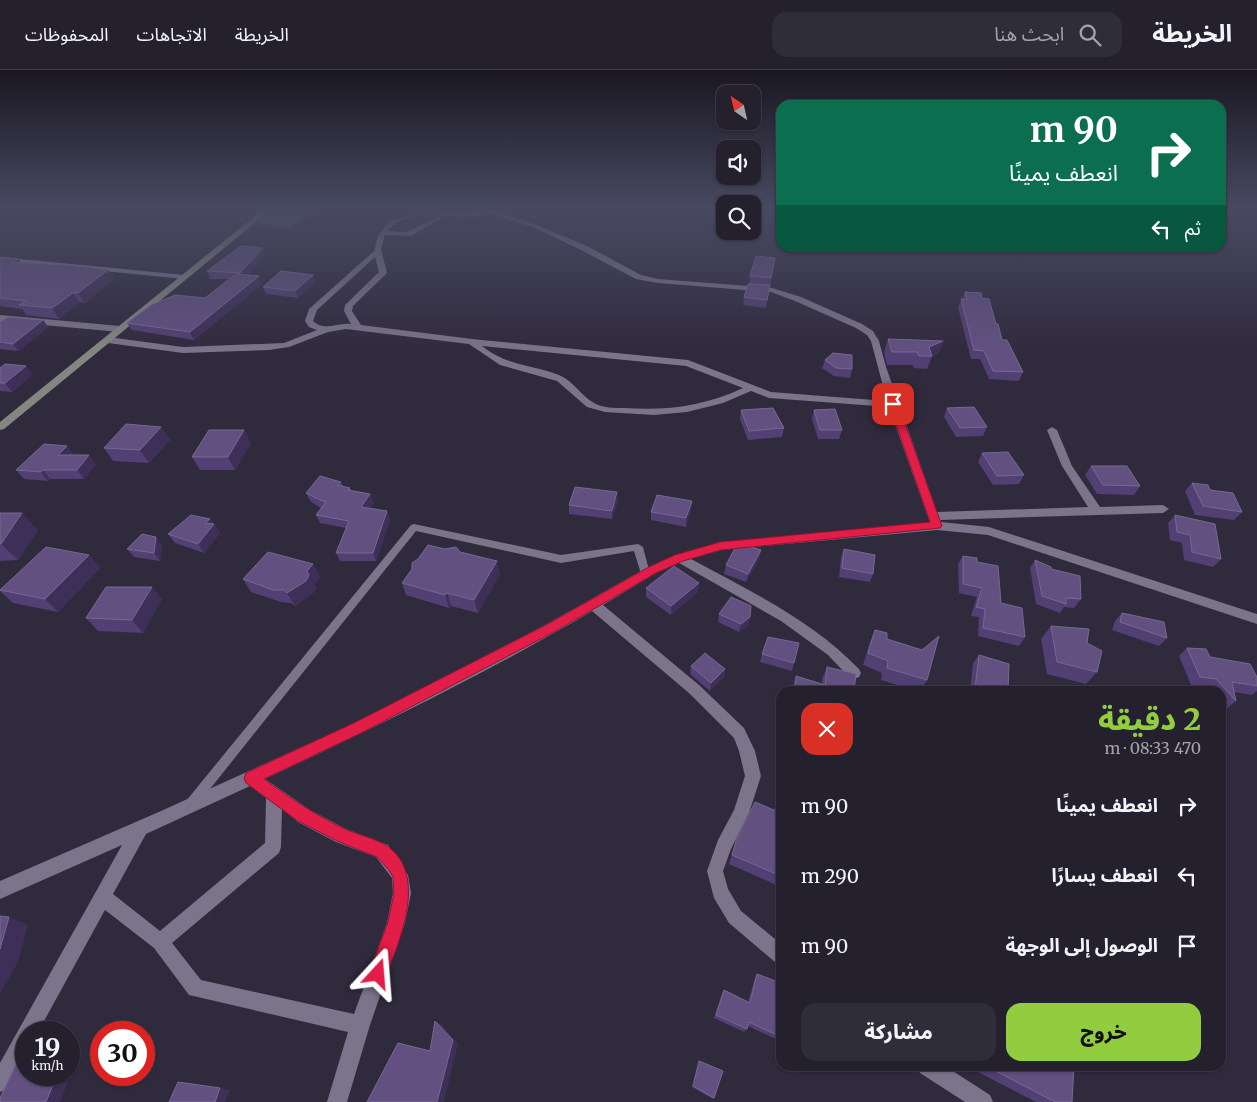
<!DOCTYPE html>
<html lang="ar">
<head>
<meta charset="utf-8">
<style>
  :root { --surface:#24202e; --page:#302d3a; --text:#f1f3f6; --muted:#a3a3aa; --line:#413e4a; --accent:#92cd3f }
  body { margin:0; font-family:Merriweather,"Noto Sans Arabic",serif; background:var(--page); color:var(--text); direction:rtl; height:100vh; display:flex; flex-direction:column; font-size:19px; white-space:nowrap }
  * { box-sizing:border-box; margin:0 }
  p { font-size:16px; color:var(--muted) }
  .icon { flex:none; width:28px; height:28px; fill:none; stroke:currentColor; stroke-width:2; stroke-linecap:round; stroke-linejoin:round }
  .map { position:relative; flex:1; overflow:hidden; direction:ltr }
  .details { position:absolute; left:776px; top:616px; width:450px; height:385px; display:flex; flex-direction:column; background:var(--surface); border-radius:15px; box-shadow:0 1px 4px #0004,0 0 0 1px var(--line); direction:rtl }
  .details>* { flex:none }
  .banner { position:absolute; left:776px; top:30px; width:450px; height:152px; border-radius:15px; box-shadow:0 1px 4px #0004,0 0 0 1px var(--line); direction:rtl; background:#0b6e4f; color:#fff; overflow:hidden }
  .needle { width:32px; rotate:326deg }
  .tools { position:absolute; left:716px; top:15px; display:grid; gap:10px }
  .tools a { display:grid; place-items:center; width:45px; height:45px; border-radius:10px; background:var(--surface); box-shadow:0 1px 4px #0004,0 0 0 1px var(--line); font-size:25px }
  .speed { position:absolute; left:15px; top:951px; display:flex; gap:10px; font-size:25px; font-weight:700; text-align:center }
  .speed>* { display:grid; place-content:center; width:65px; height:65px; border-radius:50%; background:var(--surface); box-shadow:0 1px 4px #0004,0 0 0 1px var(--line); line-height:1 }
  .speed small { font-size:12px; font-weight:400 }
  .speed .limit { border:8px solid #d22; background:#fff; color:#111 }
  .pin { position:absolute; display:grid; place-items:center; width:42px; height:42px; color:#fff; margin:-21px; border-radius:10px; box-shadow:0 2px 8px #0006 }
  .me { position:absolute; width:55px; margin:-28px; rotate:19deg; stroke-linejoin:round; filter:drop-shadow(0 0 4px #0008) }
  .turn { display:flex; align-items:center; gap:18px; height:105px; padding:0 25px; font-size:22px }
  .turn .icon { width:65px; height:65px; stroke-width:2.5 }
  .turn b { display:block; font-size:35px; line-height:42px }
  .then { display:flex; align-items:center; height:48px; padding:0 25px; background:#0003; gap:10px; font-size:19px }
  .round { display:grid; place-items:center; flex:none; width:52px; height:52px; border-radius:15px; background:var(--page) }
  .head { display:flex; align-items:center; justify-content:space-between; height:85px; padding:0 25px }
  h1 { font-size:30px; font-weight:800; line-height:38px; color:var(--accent) }
  .button { display:flex; gap:10px; margin-top:auto; padding:10px 25px }
  .button a { flex:1; height:58px; border-radius:15px; background:var(--accent); color:#111; font-size:20px; font-weight:800; line-height:58px; text-align:center }
  .button a+a { background:var(--page); color:var(--text) }
  ul { padding:0; list-style:none }
  li { display:flex; align-items:center; gap:15px; height:70px; padding:0 25px }
  li div { flex:1 }
  li b { display:block; font-size:19px }
  li em { font-style:normal }
  header { display:flex; align-items:center; gap:30px; box-sizing:border-box; height:70px; padding:0 25px; background:var(--surface); border-bottom:1px solid var(--line) }
  header strong { font-size:24px }
  nav { display:flex; gap:28px; margin-inline-start:auto; font-size:18px }
  .search { width:350px; height:45px; background:var(--page); display:flex; align-items:center; gap:12px; box-sizing:border-box; padding:0 18px; border-radius:15px; color:var(--muted); font-size:19px }
  .map>svg:first-child { display:block }
  .lines { fill:none; stroke-linecap:round; stroke-linejoin:round }
  .lane { fill:#7b748a; fill-rule:evenodd }
  .street { fill:#7b748a; fill-rule:evenodd }
  .secondary { fill:#828881; fill-rule:evenodd }
  .wall { fill:#523f73 }
  .shaded-wall { fill:#3e2f58 }
  .building { fill:#625081; stroke:#776892 }
  .route { fill:#e11d48; stroke:#92132f }
</style>
</head>
<body>
<header>
<strong>الخريطة</strong>
<div class="search"><svg class="icon" aria-label="search" viewBox="0 0 24 24"><circle cx="10" cy="10" r="6"/><path d="M15 15l6 6"/></svg>ابحث هنا</div>
<nav><a>الخريطة</a><a>الاتجاهات</a><a>المحفوظات</a></nav>
</header>
<div class="map">
<svg width="1257" height="1032" viewBox="0 0 1257 1032">
  <rect width="100%" height="100%" fill="#302a3d"/>
  <g class="lines">
    <!-- lane -->
    <path class="lane" d="M 414,454 L 561,485 L 638,474 L 643,477 L 650,504 L 648,507 L 642,507 L 634,481 L 561,493 L 416,461 L 194,739 L 190,741 L 186,739 L 184,735 L 186,731 L 411,455 Z"/>
    <!-- street -->
    <path class="street" d="M 475,138 L 486,138 L 537,155 L 587,176 L 641,205 L 658,209 L 772,218 L 801,227 L 862,254 L 873,261 L 879,271 L 886,297 L 937,442 L 1088,437 L 1062,396 L 1047,360 L 1052,357 L 1057,360 L 1072,396 L 1100,437 L 1163,435 L 1169,439 L 1163,443 L 940,450 L 941,452 L 989,457 L 1257,544 L 1257,554 L 988,465 L 937,460 L 721,480 L 691,489 C 750,521 812,550 859,599 L 861,603 L 859,607 L 854,609 L 849,607 L 828,585 L 781,551 L 679,493 L 656,503 L 603,535 L 699,615 L 744,658 L 755,681 L 761,706 L 749,743 L 731,779 L 723,801 L 728,819 L 741,841 L 781,874 L 781,895 L 775,892 L 729,853 L 714,828 L 707,801 L 718,770 L 734,740 L 745,706 L 739,681 L 734,668 L 689,623 L 592,541 C 487,603 376,657 265,709 L 310,740 L 346,759 L 388,775 L 408,805 L 411,823 L 405,853 L 370,955 L 347,1032 L 327,1032 L 348,962 L 189,925 L 154,878 L 105,840 L 38,962 L 26,962 L 26,985 L 7,1019 L 0,1022 L 0,993 L 122,775 L 0,829 L 0,811 L 161,741 L 354,653 L 545,555 L 648,497 L 675,485 L 721,472 L 930,453 L 889,337 L 769,328 L 751,321 L 723,333 L 687,342 L 654,345 L 605,342 L 587,337 L 557,311 L 500,295 L 469,274 L 346,259 L 328,262 L 289,277 L 269,280 L 183,283 L 108,273 L 104,270 L 108,267 L 183,277 L 284,273 L 317,260 L 309,257 L 305,251 L 309,239 L 374,181 L 378,165 L 391,150 L 425,142 L 481,141 ZM 490,144 L 533,157 L 581,180 L 636,209 L 658,213 L 771,222 L 795,231 L 856,258 L 867,265 L 871,271 L 887,331 L 771,322 L 688,290 L 472,269 L 361,255 L 352,241 L 353,236 L 387,203 L 381,179 L 385,165 L 411,166 L 442,148 L 439,146 L 407,162 L 387,161 C 409,133 461,153 490,144 ZM 375,187 L 379,202 L 345,235 L 344,241 L 351,254 C 337,252 325,262 313,251 L 317,240 ZM 482,276 L 686,296 L 743,318 C 705,336 666,341 624,338 C 615,338 603,338 594,333 C 581,326 574,311 559,305 C 530,294 509,297 482,276 ZM 250,716 L 266,728 L 265,773 L 160,861 L 113,824 L 146,764 ZM 282,739 L 298,752 L 336,772 L 376,787 L 392,808 L 393,823 L 387,853 L 354,944 L 201,910 L 172,873 L 279,783 L 281,777 Z
      M 0,187 L 185,205 L 189,207 L 185,209 L 0,191 Z
      M 0,245 L 120,256 L 124,259 L 120,262 L 0,251 Z
      M 917,996 L 945,996 L 990,1025 L 993,1032 L 965,1032 L 920,1003 Z"/>
    <!-- secondary -->
    <path class="secondary" d="M 265,138 L 273,138 L 4,359 L 0,360 L 0,352 Z"/>
  </g>
  <!-- wall -->
  <path class="wall" d="M 270,138 L 316,138 L 317,139 L 291,160 L 259,156 L 258,152 Z
    M 265,185 L 248,205 L 259,206 L 262,214 L 194,270 L 132,260 L 127,253 L 205,228 L 229,209 L 210,209 L 207,201 Z
    M 0,187 L 18,189 L 20,192 L 108,200 L 114,209 L 85,233 L 79,232 L 59,249 L 26,245 L 22,239 L 0,236 Z
    M 774,196 L 766,238 L 743,235 L 744,227 L 749,214 L 750,206 Z
    M 315,212 L 298,228 L 266,224 L 263,217 Z
    M 965,222 L 982,228 L 1002,270 L 1023,302 L 1019,311 L 989,309 L 980,289 L 971,289 L 958,237 Z
    M 43,250 L 48,257 L 18,281 L 0,279 L 0,252 Z
    M 888,269 L 943,271 L 938,284 L 932,286 L 927,299 L 914,298 L 912,295 L 887,295 L 884,282 Z
    M 825,290 L 852,299 L 850,308 L 834,306 L 822,298 Z
    M 0,298 L 33,304 L 12,322 L 0,321 Z
    M 947,338 L 987,357 L 983,366 L 956,367 L 944,347 Z
    M 741,340 L 784,358 L 782,367 L 748,370 L 740,349 Z
    M 814,340 L 842,360 L 839,369 L 818,369 L 812,349 Z
    M 161,357 L 170,370 L 149,393 L 113,391 L 104,378 Z
    M 251,373 L 235,400 L 200,400 L 192,387 Z
    M 982,383 L 1024,405 L 1019,414 L 993,415 L 978,392 Z
    M 74,385 L 96,394 L 84,409 L 50,409 L 48,411 L 24,409 L 16,400 Z
    M 1091,396 L 1140,416 L 1134,425 L 1097,424 L 1085,405 Z
    M 341,412 L 343,416 L 350,418 L 352,421 L 374,433 L 370,438 L 387,441 L 390,450 L 376,491 L 340,491 L 336,483 L 346,458 L 320,453 L 316,445 L 321,438 L 310,431 L 306,423 Z
    M 1192,413 L 1210,420 L 1242,442 L 1234,450 L 1195,445 L 1185,421 Z
    M 618,431 L 612,449 L 569,444 L 569,435 Z
    M 692,431 L 691,440 L 686,457 L 651,450 L 651,442 Z
    M 0,443 L 38,460 L 18,490 L 0,491 Z
    M 1175,445 L 1221,489 L 1213,497 L 1184,490 L 1182,473 L 1170,470 L 1168,453 Z
    M 210,449 L 220,463 L 204,483 L 175,473 L 168,464 Z
    M 162,476 L 160,491 L 134,487 L 127,479 Z
    M 737,478 L 761,480 L 759,489 L 746,512 L 724,504 L 726,495 Z
    M 844,479 L 873,504 L 870,512 L 839,507 L 841,487 Z
    M 460,482 L 500,504 L 478,543 L 451,536 L 449,538 L 406,525 L 402,513 Z
    M 89,485 L 100,498 L 58,542 L 13,533 L 0,521 L 0,519 Z
    M 963,486 L 977,492 L 1001,533 L 1025,567 L 1019,576 L 978,566 L 979,547 L 971,546 L 977,527 L 959,523 L 958,494 Z
    M 1035,490 L 1051,499 L 1081,529 L 1074,538 L 1064,537 L 1060,543 L 1036,534 L 1030,498 Z
    M 320,507 L 314,514 L 316,518 L 313,523 L 295,536 L 291,533 L 281,532 L 251,522 L 243,509 Z
    M 646,518 L 698,522 L 671,545 L 646,527 Z
    M 162,529 L 143,563 L 98,561 L 86,548 Z
    M 1122,543 L 1167,568 L 1159,576 L 1112,560 L 1115,551 Z
    M 719,544 L 750,547 L 748,556 L 739,562 L 718,552 Z
    M 1051,556 L 1087,573 L 1097,602 L 1086,614 L 1047,604 L 1041,569 Z
    M 875,560 L 887,569 L 927,610 L 920,621 L 917,621 L 881,610 L 882,603 L 863,595 L 870,572 Z
    M 1187,578 L 1257,607 L 1257,621 L 1252,625 L 1234,622 L 1236,631 L 1226,639 L 1221,634 L 1221,621 L 1210,621 L 1206,617 L 1191,615 L 1179,586 Z
    M 762,584 L 794,593 L 792,601 L 760,592 Z
    M 979,585 L 1008,621 L 970,621 L 973,593 Z
    M 691,596 L 725,599 L 724,607 L 710,621 L 690,604 Z
    M 827,597 L 854,621 L 792,621 L 792,618 L 796,606 L 822,614 L 822,609 Z
    M 781,743 L 781,817 L 729,794 L 736,771 Z
    M 757,904 L 781,967 L 778,970 L 748,956 L 747,959 L 744,962 L 714,948 L 722,924 L 724,920 L 748,932 L 755,908 Z
    M 699,991 L 714,1028 L 713,1029 L 692,1017 Z
    M 980,996 L 1074,996 L 1072,1032 L 1036,1032 L 978,1002 Z"/>
  <!-- shaded-wall -->
  <path class="shaded-wall" d="M 312,138 L 316,138 L 317,139 L 291,160 L 290,156 Z
    M 263,178 L 265,185 L 243,210 L 240,203 Z
    M 18,189 L 24,198 L 11,192 Z
    M 108,200 L 114,209 L 85,233 L 78,223 Z
    M 313,205 L 315,212 L 298,228 L 295,221 Z
    M 259,206 L 262,214 L 194,270 L 190,262 Z
    M 73,223 L 79,232 L 59,249 L 52,238 Z
    M 43,250 L 48,257 L 18,281 L 13,274 Z
    M 943,271 L 938,284 L 932,286 L 929,277 Z
    M 26,296 L 33,304 L 12,322 L 5,313 Z
    M 161,357 L 170,370 L 149,393 L 140,380 Z
    M 244,360 L 251,373 L 235,400 L 228,387 Z
    M 67,376 L 74,385 L 65,394 L 58,385 Z
    M 89,385 L 96,394 L 84,409 L 77,400 Z
    M 43,400 L 50,409 L 48,411 L 41,402 Z
    M 617,422 L 618,431 L 612,449 L 612,441 Z
    M 370,424 L 374,433 L 365,446 L 361,437 Z
    M 692,431 L 691,440 L 686,457 L 686,448 Z
    M 387,441 L 390,450 L 376,491 L 373,483 Z
    M 22,443 L 38,460 L 18,490 L 1,474 Z
    M 210,449 L 220,463 L 204,483 L 198,474 L 205,453 Z
    M 156,467 L 162,476 L 160,491 L 154,483 Z
    M 761,480 L 759,489 L 746,512 L 748,504 Z
    M 89,485 L 100,498 L 58,542 L 45,529 Z
    M 497,491 L 500,504 L 478,543 L 474,530 Z
    M 313,494 L 320,507 L 314,514 L 316,518 L 313,523 L 295,536 L 287,523 Z
    M 699,513 L 698,522 L 671,545 L 671,536 Z
    M 152,517 L 162,529 L 143,563 L 132,550 Z
    M 447,523 L 451,536 L 449,538 L 445,525 Z
    M 750,547 L 748,556 L 739,562 L 741,554 Z
    M 725,599 L 724,607 L 710,621 L 711,613 Z
    M 9,847 L 28,855 L 18,892 L 0,924 L 0,879 Z
    M 435,951 L 442,955 L 458,974 L 444,1032 L 437,1032 Z
    M 69,995 L 74,996 L 60,1032 L 46,1032 L 57,1005 L 69,1005 Z
    M 220,1018 L 230,1020 L 225,1032 L 215,1032 Z"/>
  <!-- building -->
  <path class="building" d="M 270,138 L 312,138 L 290,156 L 258,152 Z
    M 241,176 L 263,178 L 240,203 L 207,201 Z
    M 756,186 L 775,188 L 771,208 L 750,206 Z
    M 0,187 L 18,189 L 11,192 L 80,196 L 108,200 L 78,223 L 73,223 L 52,238 L 19,235 L 26,231 L 0,228 Z
    M 281,201 L 313,205 L 295,221 L 263,217 Z
    M 236,204 L 259,206 L 190,262 L 127,253 L 151,235 L 175,225 L 205,228 Z
    M 748,214 L 770,215 L 767,230 L 744,227 Z
    M 965,222 L 981,223 L 982,228 L 989,229 L 996,254 L 998,254 L 1002,270 L 1007,270 L 1023,302 L 993,301 L 984,281 L 974,280 L 961,229 L 967,230 Z
    M 8,247 L 43,250 L 13,274 L 0,272 L 0,252 Z
    M 888,269 L 943,271 L 929,277 L 932,286 L 919,286 L 917,282 L 892,282 Z
    M 833,283 L 852,285 L 852,299 L 836,298 L 825,290 Z
    M 5,294 L 26,296 L 5,313 L 0,313 L 0,298 Z
    M 974,337 L 987,357 L 960,358 L 947,338 Z
    M 773,338 L 784,358 L 749,361 L 741,340 Z
    M 835,339 L 842,360 L 820,360 L 814,340 Z
    M 126,354 L 161,357 L 140,380 L 104,378 Z
    M 209,360 L 244,360 L 228,387 L 192,387 Z
    M 44,374 L 67,376 L 58,385 L 89,385 L 77,400 L 43,400 L 41,402 L 16,400 Z
    M 1008,382 L 1024,405 L 997,406 L 982,383 Z
    M 1091,396 L 1127,396 L 1140,416 L 1103,415 Z
    M 320,406 L 341,412 L 337,415 L 350,418 L 348,420 L 370,424 L 361,437 L 387,441 L 373,483 L 336,483 L 349,451 L 316,445 L 326,432 L 320,430 L 306,423 Z
    M 1192,413 L 1208,415 L 1210,420 L 1233,423 L 1242,442 L 1203,436 Z
    M 575,417 L 617,422 L 612,441 L 569,435 Z
    M 657,425 L 692,431 L 686,448 L 651,442 Z
    M 0,443 L 22,443 L 1,474 L 0,474 Z
    M 191,445 L 210,449 L 205,453 L 214,454 L 198,474 L 168,464 Z
    M 1175,445 L 1215,454 L 1221,489 L 1192,482 L 1190,465 L 1177,462 Z
    M 142,464 L 156,467 L 154,483 L 127,479 Z
    M 740,473 L 761,480 L 748,504 L 726,495 L 735,478 L 737,478 Z
    M 428,475 L 445,479 L 456,477 L 460,482 L 497,491 L 474,530 L 447,523 L 445,525 L 402,513 L 412,499 L 412,493 L 418,489 Z
    M 46,477 L 89,485 L 45,529 L 0,520 Z
    M 844,479 L 875,485 L 873,504 L 842,498 Z
    M 268,482 L 313,494 L 307,501 L 309,505 L 306,511 L 287,523 L 284,520 L 273,520 L 243,509 Z
    M 963,486 L 977,488 L 977,492 L 998,496 L 1001,533 L 1022,538 L 1025,567 L 983,558 L 985,539 L 976,537 L 982,518 L 963,514 Z
    M 1035,490 L 1051,497 L 1051,499 L 1080,506 L 1081,529 L 1066,528 L 1066,534 L 1042,526 Z
    M 674,496 L 699,513 L 671,536 L 646,518 Z
    M 106,517 L 152,517 L 132,550 L 86,548 Z
    M 731,527 L 751,536 L 750,547 L 741,554 L 719,544 Z
    M 1122,543 L 1164,552 L 1167,568 L 1120,552 Z
    M 1051,556 L 1089,559 L 1087,573 L 1102,581 L 1097,602 L 1057,592 Z
    M 875,560 L 887,563 L 887,569 L 922,580 L 939,566 L 927,610 L 887,598 L 888,591 L 868,583 Z
    M 768,567 L 799,573 L 794,593 L 762,584 Z
    M 1187,578 L 1206,579 L 1210,587 L 1250,594 L 1257,607 L 1257,616 L 1232,612 L 1236,631 L 1216,609 L 1200,607 Z
    M 705,583 L 725,599 L 711,613 L 691,596 Z
    M 979,585 L 1009,594 L 1008,621 L 986,621 L 975,619 Z
    M 827,597 L 856,604 L 854,621 L 795,621 L 796,606 L 825,615 Z
    M 755,732 L 781,743 L 781,806 L 732,785 L 736,771 Z
    M 0,846 L 9,847 L 0,879 Z
    M 757,904 L 781,913 L 781,967 L 749,952 L 747,959 L 716,945 L 724,920 L 750,933 Z
    M 435,951 L 453,970 L 437,1032 L 367,1032 L 398,973 L 430,981 Z
    M 19,988 L 26,989 L 26,1005 L 57,1005 L 46,1032 L 0,1032 L 0,1028 Z
    M 699,991 L 723,1001 L 714,1028 L 693,1016 Z
    M 991,996 L 1074,996 L 1072,1032 L 1055,1032 L 990,998 Z
    M 178,1012 L 220,1018 L 215,1032 L 169,1032 Z"/>
  <!-- sky -->
  <linearGradient id="sky" x2="0" y2="1"><stop stop-color="#1a1722"/><stop offset="0.49" stop-color="#484a62"/><stop offset="1" stop-color="#484a62" stop-opacity="0"/></linearGradient>
  <rect width="1257" height="283" fill="url(#sky)"/>
  <!-- route -->
  <path class="route" d="M 893,331 L 898,334 L 942,456 L 940,458 L 721,480 L 683,491 L 656,503 L 554,562 L 363,662 L 264,709 C 290,728 315,745 345,759 C 358,765 375,768 387,776 C 429,805 399,873 384,910 L 378,912 L 372,910 L 369,904 L 388,852 L 394,823 L 393,807 L 388,799 L 377,787 L 337,771 L 298,751 L 246,713 L 244,708 L 246,703 L 354,653 L 546,555 L 649,497 L 675,485 L 720,472 L 930,452 L 889,334 Z"/>
</svg>
<div class="tools">
<a><svg class="needle" viewBox="-14 -14 28 28"><path d="M0-13l5 13h-10z" fill="#e53935"/><path d="M0 13l5-13h-10z" fill="#a3a3aa"/></svg></a>
<a><svg class="icon" aria-label="sound" viewBox="0 0 24 24"><path d="M4 9h4l5-4v14l-5-4H4zM17 9q2 3 0 6"/></svg></a>
<a><svg class="icon" aria-label="search" viewBox="0 0 24 24"><circle cx="10" cy="10" r="6"/><path d="M15 15l6 6"/></svg></a>
</div>
<div class="speed"><div>19<small>km/h</small></div><div class="limit">30</div></div>
<div class="pin" style="left:893px;top:334px;background:#d93025"><svg class="icon" aria-label="arrive" viewBox="0 0 24 24"><path d="M6 21V4h12l-3 4 3 4H6"/></svg></div>
<svg class="me" style="left:378px;top:904px" viewBox="-20 -20 40 40"><path d="M0-17L14 15 0 8-14 15z" fill="#e11d48" stroke="#fff" stroke-width="4"/></svg>
<div class="banner">
<div class="turn"><svg class="icon" aria-label="right" viewBox="0 0 24 24"><path d="M7 20v-9h11M14 6l5 5-5 5"/></svg><div><b>90 m</b>انعطف يمينًا</div></div>
<div class="then">ثم<svg class="icon" aria-label="left" viewBox="0 0 24 24"><path d="M17 20v-9H6M10 6l-5 5 5 5"/></svg></div>
</div>
<section class="details">
<div class="head"><div><h1>2 دقيقة</h1><p>470 m · 08:33</p></div><a class="round" style="background:#d93025;color:#fff"><svg class="icon" aria-label="close" viewBox="0 0 24 24"><path d="M6 6l12 12M18 6L6 18"/></svg></a></div>
<ul>
<li><svg class="icon" aria-label="right" viewBox="0 0 24 24"><path d="M7 20v-9h11M14 6l5 5-5 5"/></svg><div><b>انعطف يمينًا</b></div><em>90 m</em></li>
<li><svg class="icon" aria-label="left" viewBox="0 0 24 24"><path d="M17 20v-9H6M10 6l-5 5 5 5"/></svg><div><b>انعطف يسارًا</b></div><em>290 m</em></li>
<li><svg class="icon" aria-label="arrive" viewBox="0 0 24 24"><path d="M6 21V4h12l-3 4 3 4H6"/></svg><div><b>الوصول إلى الوجهة</b></div><em>90 m</em></li>
</ul>
<div class="button"><a>خروج</a><a>مشاركة</a></div>
</section>
</div>
</body>
</html>
